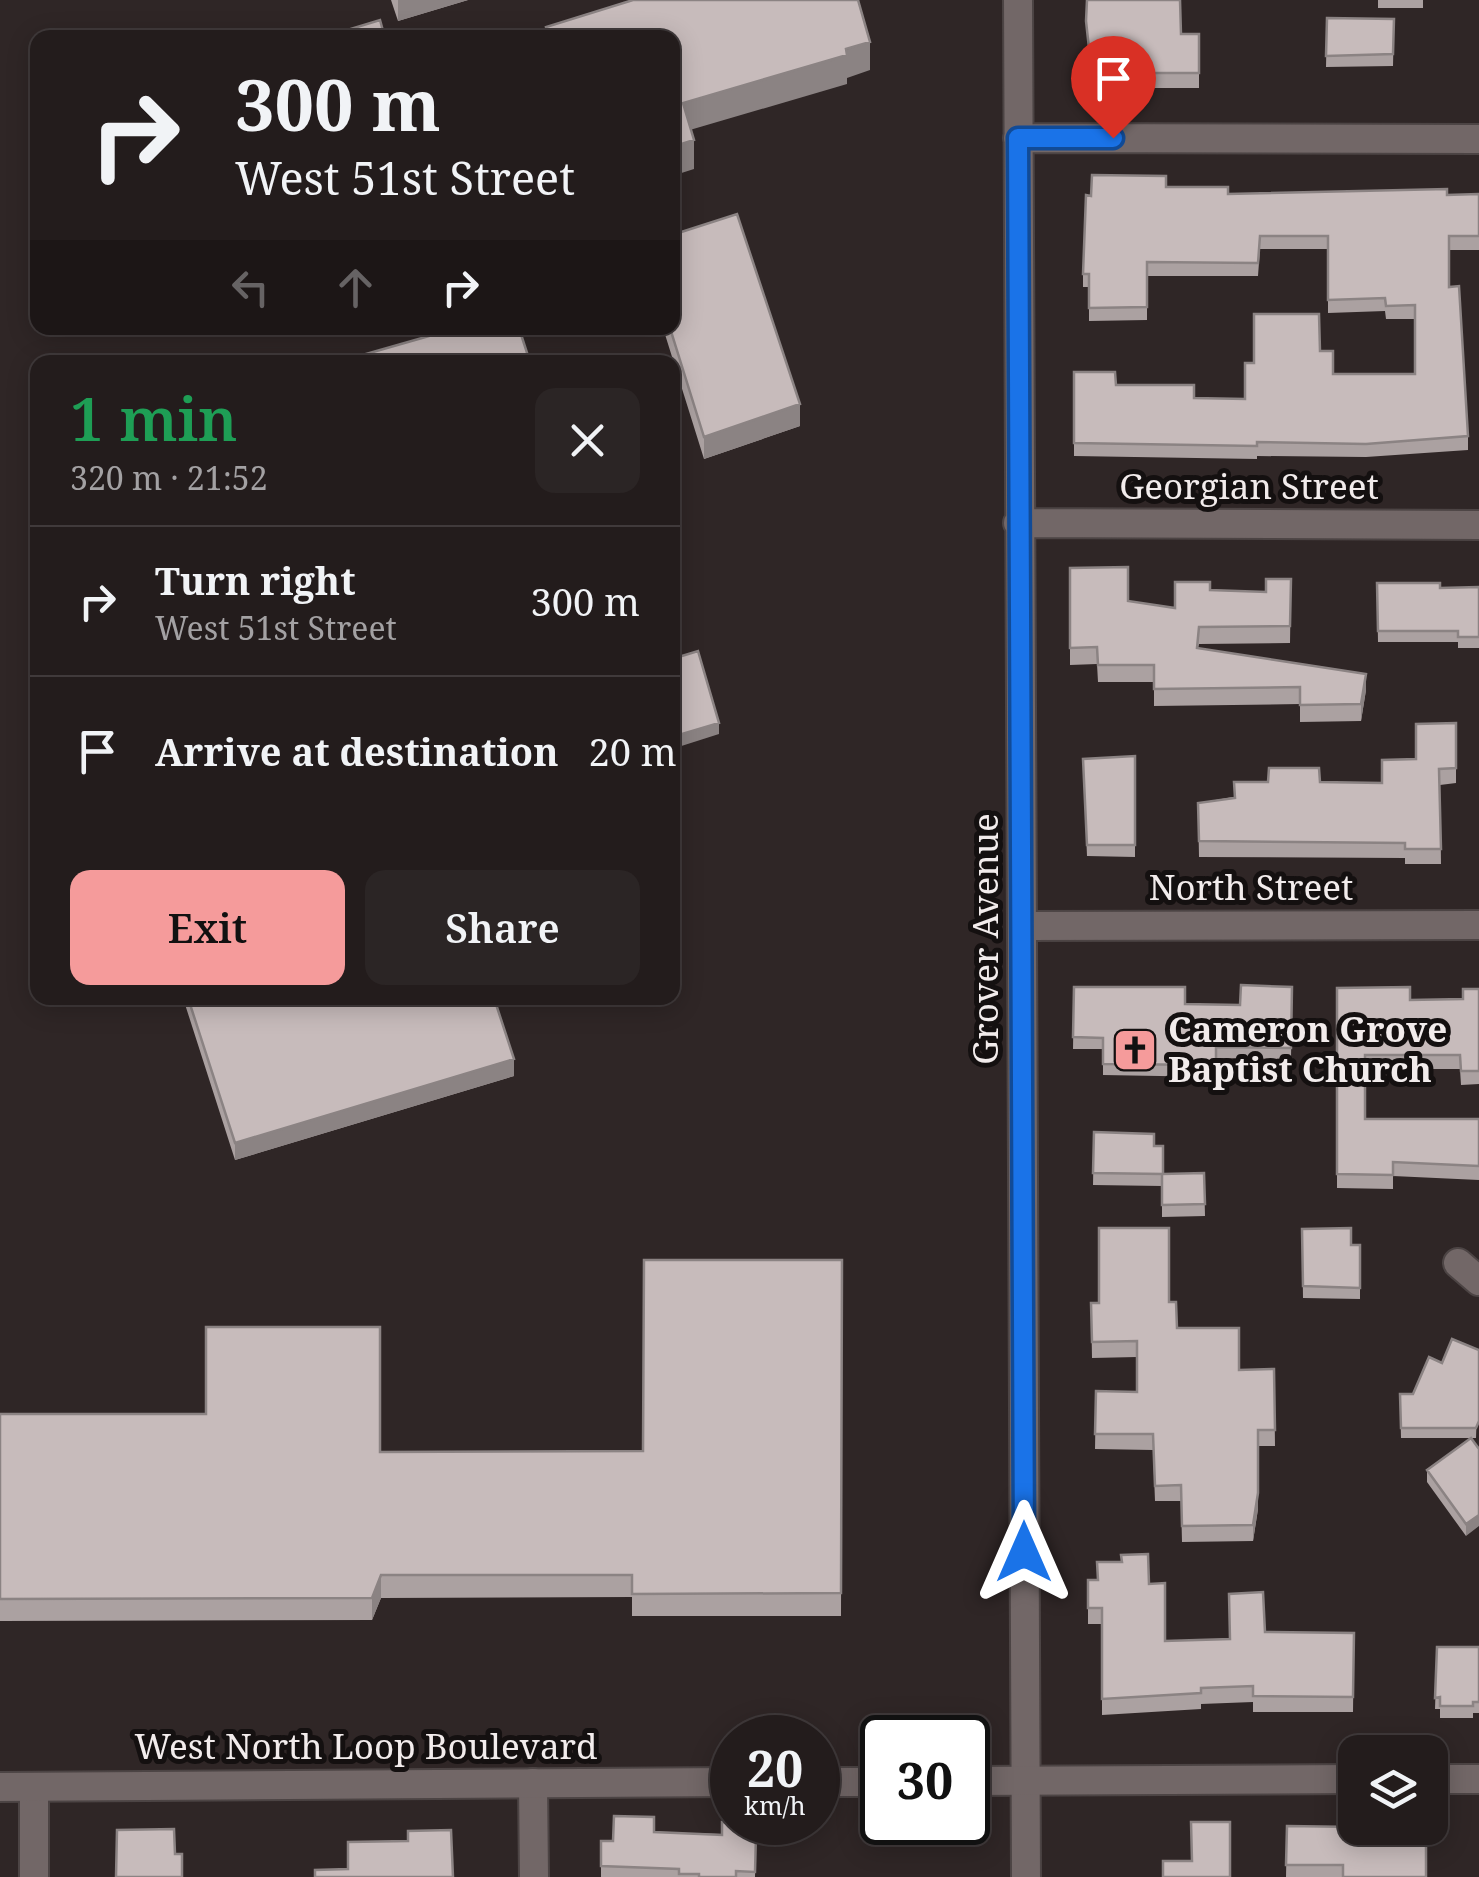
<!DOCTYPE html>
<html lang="en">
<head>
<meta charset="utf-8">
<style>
  :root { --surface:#231c1c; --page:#2b2525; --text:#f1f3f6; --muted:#a3a1a3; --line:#403a3b; --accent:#f59b9b }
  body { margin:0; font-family:"Noto Serif",serif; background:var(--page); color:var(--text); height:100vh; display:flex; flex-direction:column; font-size:38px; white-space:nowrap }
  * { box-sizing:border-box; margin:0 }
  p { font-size:32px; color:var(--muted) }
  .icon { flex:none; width:55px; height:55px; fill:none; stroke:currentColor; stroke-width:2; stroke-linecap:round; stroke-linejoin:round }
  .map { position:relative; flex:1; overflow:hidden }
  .sheet { position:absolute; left:30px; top:355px; width:650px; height:650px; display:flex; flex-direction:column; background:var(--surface); border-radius:20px; box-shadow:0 5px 25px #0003,0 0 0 2px var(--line) }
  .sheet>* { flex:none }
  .guide { position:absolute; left:30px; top:30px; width:650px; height:305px; border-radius:20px; box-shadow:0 5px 25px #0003,0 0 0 2px var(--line); background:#231c1c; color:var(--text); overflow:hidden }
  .buttons { position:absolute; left:1338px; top:1735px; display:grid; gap:20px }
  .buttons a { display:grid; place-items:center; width:110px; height:110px; border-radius:20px; background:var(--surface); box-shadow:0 5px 25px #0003,0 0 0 2px var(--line); font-size:50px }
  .speed { position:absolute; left:710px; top:1715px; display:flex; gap:20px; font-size:50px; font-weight:700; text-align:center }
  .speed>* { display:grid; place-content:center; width:130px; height:130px; border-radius:50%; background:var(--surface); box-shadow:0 5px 25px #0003,0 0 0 2px var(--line); line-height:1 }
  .speed small { font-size:25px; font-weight:400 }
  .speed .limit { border:5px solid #111; border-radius:15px; background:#fff; color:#111 }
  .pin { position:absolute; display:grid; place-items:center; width:85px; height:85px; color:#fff; margin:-102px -42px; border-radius:50% 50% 50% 0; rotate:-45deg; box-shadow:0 0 10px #0007 }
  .pin .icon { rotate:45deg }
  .me { position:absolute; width:110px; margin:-55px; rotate:0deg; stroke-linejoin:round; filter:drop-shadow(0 0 8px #0008) }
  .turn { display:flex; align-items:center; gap:35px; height:210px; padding:0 40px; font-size:45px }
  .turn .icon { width:130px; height:130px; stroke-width:2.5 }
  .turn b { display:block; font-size:70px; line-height:85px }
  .lanes { display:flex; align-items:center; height:95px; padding:0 40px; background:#0003; justify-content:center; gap:50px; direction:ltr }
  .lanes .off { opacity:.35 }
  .round { display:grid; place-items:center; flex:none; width:105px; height:105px; border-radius:20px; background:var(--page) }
  .overview { display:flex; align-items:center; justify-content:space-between; height:170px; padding:0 40px }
  h1 { font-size:60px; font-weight:600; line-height:75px; color:#1e9e55 }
  .action { display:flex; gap:20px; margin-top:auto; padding:20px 40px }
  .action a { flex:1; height:115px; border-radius:20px; background:var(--accent); color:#111; font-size:40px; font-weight:600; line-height:115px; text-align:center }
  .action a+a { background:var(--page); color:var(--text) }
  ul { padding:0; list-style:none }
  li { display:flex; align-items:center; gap:30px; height:150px; padding:0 40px; border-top:2px solid var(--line) }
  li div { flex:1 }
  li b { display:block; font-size:38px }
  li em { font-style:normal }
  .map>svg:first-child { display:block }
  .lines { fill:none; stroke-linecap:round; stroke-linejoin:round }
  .minor-casing { stroke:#4c4444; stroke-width:32 }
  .tertiary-casing { stroke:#4c4444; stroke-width:32 }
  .minor { stroke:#726767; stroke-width:28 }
  .tertiary { stroke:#726767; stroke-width:28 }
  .wall { fill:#aba1a1 }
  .shaded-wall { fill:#8b8383 }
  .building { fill:#c7bbbb; stroke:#8b8383; stroke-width:2.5 }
  .route-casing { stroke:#114b97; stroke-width:25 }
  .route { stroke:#1a73e8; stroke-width:18 }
  .labels { text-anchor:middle; stroke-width:10; stroke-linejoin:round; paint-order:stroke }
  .street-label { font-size:35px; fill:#f2ecec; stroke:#141010 }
  .poi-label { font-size:35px; font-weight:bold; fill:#f2ecec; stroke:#141010; text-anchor:start }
</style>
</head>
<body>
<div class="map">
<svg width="1479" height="1877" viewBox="0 0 1479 1877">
  <rect width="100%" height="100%" fill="#2f2626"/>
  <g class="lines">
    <!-- minor casing -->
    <g class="minor-casing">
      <path id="minor" d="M 1018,0 L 1026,1877
        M 1018,138 L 1479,139
        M 1018,523 L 1479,525
        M 1024,926 L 1479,925
        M 1458,1263 L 1479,1281
        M 533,1783 L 534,1877
        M 34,1877 L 34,1787"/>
    </g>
    <!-- tertiary casing -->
    <g class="tertiary-casing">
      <path id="tertiary" d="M 1430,1779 L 1479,1779
        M 968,1781 L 1355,1779
        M 818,1782 L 882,1782
        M 0,1787 L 732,1782"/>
    </g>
    <!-- minor -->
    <use href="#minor" class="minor"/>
    <!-- tertiary -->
    <use href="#tertiary" class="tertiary"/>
  </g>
  <!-- wall -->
  <path class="wall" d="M 391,0 L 468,0 L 398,21 Z
    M 1378,0 L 1423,0 L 1423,8 L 1378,8 Z
    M 1327,18 L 1394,19 L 1393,66 L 1326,67 Z
    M 1086,21 L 1181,34 L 1199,34 L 1199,88 L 1109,88 L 1109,83 L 1091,83 Z
    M 1166,187 L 1228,194 L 1479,194 L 1479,250 L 1449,250 L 1449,287 L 1468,436 L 1468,450 L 1366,457 L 1257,456 L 1257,459 L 1074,456 L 1074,372 L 1116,385 L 1194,398 L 1245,399 L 1254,363 L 1320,351 L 1333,374 L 1415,374 L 1415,319 L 1386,319 L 1385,311 L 1328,313 L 1328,249 L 1260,249 L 1258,276 L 1147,276 L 1147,320 L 1089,321 L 1089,287 L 1083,287 L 1083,274 L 1091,196 Z
    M 663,328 L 672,328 L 800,426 L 704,459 Z
    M 1070,568 L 1128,601 L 1175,608 L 1210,590 L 1266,592 L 1291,579 L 1290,643 L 1199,644 L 1198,648 L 1366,690 L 1361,721 L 1300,722 L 1300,704 L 1154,706 L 1154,682 L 1098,682 L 1097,664 L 1070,665 Z
    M 1377,583 L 1440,588 L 1479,587 L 1479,648 L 1458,648 L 1458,642 L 1378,642 Z
    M 1456,723 L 1456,783 L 1440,785 L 1441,864 L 1405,864 L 1405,858 L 1199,857 L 1198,803 L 1320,782 L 1382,783 L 1416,759 Z
    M 1135,756 L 1135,857 L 1087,856 L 1083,759 Z
    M 1074,987 L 1185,1004 L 1240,1005 L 1292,987 L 1291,1059 L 1216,1058 L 1216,1077 L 1103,1075 L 1103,1049 L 1073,1049 Z
    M 1337,988 L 1410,1000 L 1463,999 L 1479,989 L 1479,1084 L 1461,1085 L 1460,1069 L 1365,1069 L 1365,1119 L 1479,1119 L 1479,1180 L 1393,1176 L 1393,1189 L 1337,1188 Z
    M 183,998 L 494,998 L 514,1076 L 235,1160 Z
    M 1094,1132 L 1154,1146 L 1163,1174 L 1204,1173 L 1205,1216 L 1162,1217 L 1162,1186 L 1093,1185 Z
    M 1302,1229 L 1351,1245 L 1360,1245 L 1360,1299 L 1303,1298 Z
    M 842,1260 L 841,1616 L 632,1616 L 632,1597 L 381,1598 L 372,1620 L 0,1621 L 0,1414 L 380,1452 L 643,1451 Z
    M 1169,1302 L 1177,1328 L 1239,1370 L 1274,1369 L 1275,1446 L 1258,1446 L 1258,1509 L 1253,1541 L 1182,1542 L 1181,1501 L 1155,1501 L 1153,1450 L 1095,1449 L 1096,1391 L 1137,1392 L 1137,1357 L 1092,1358 L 1091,1303 Z
    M 1479,1350 L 1476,1438 L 1472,1438 L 1466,1536 L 1427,1482 L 1427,1470 L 1471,1438 L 1401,1438 L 1400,1394 L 1413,1394 L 1442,1363 Z
    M 1088,1580 L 1149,1584 L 1165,1641 L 1230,1639 L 1265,1632 L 1354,1633 L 1353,1712 L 1253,1712 L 1253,1702 L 1201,1704 L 1201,1709 L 1102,1715 L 1102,1624 L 1088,1624 Z
    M 1437,1647 L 1479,1647 L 1479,1713 L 1473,1713 L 1473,1718 L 1440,1718 L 1440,1709 L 1435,1709 Z
    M 1287,1826 L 1426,1877 L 1286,1877 Z
    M 654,1832 L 756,1835 L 755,1877 L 601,1877 L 601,1841 L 613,1841 Z"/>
  <!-- shaded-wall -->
  <path class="shaded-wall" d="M 398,0 L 468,0 L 398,21 Z
    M 870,42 L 870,70 L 847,78 L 847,84 L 683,132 L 683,103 Z
    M 694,140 L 694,169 L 672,176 L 672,147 Z
    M 800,404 L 800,426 L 704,459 L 704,437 Z
    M 1366,674 L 1366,690 L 1361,721 L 1361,704 Z
    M 719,723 L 719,734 L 672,749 L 672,737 Z
    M 514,1059 L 514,1076 L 235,1160 L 235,1143 Z
    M 1258,1493 L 1258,1509 L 1253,1541 L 1253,1525 Z
    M 1479,1515 L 1479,1526 L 1466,1536 L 1466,1524 Z
    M 381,1575 L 381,1598 L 372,1620 L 372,1598 Z"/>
  <!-- building -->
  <path class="building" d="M 633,0 L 858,0 L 870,42 L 846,49 L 847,55 L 683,103 L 694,140 L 672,147 L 672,38 L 549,38 L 546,27 Z
    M 1087,0 L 1180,0 L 1181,34 L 1199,34 L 1199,73 L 1109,73 L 1109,68 L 1091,67 L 1086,21 Z
    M 1327,18 L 1394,19 L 1393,54 L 1326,56 Z
    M 380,20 L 385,38 L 321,38 Z
    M 1092,175 L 1166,176 L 1166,187 L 1228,187 L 1228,194 L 1447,189 L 1447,195 L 1479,194 L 1479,236 L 1449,236 L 1449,287 L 1459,286 L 1468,436 L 1366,444 L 1257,442 L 1257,446 L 1074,443 L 1074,372 L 1115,372 L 1116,385 L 1194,385 L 1194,398 L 1245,399 L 1245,363 L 1254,363 L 1254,314 L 1319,314 L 1320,351 L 1333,351 L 1333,374 L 1415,374 L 1415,305 L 1386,306 L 1385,298 L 1328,300 L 1328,236 L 1260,236 L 1258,263 L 1147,262 L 1147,307 L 1089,308 L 1089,274 L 1083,274 L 1086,195 L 1091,196 Z
    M 737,214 L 800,404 L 704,437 L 670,328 L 672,328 L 672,235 Z
    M 457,328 L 519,328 L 530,362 L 338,362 Z
    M 1128,567 L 1128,601 L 1175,608 L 1175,582 L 1210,582 L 1210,590 L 1266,592 L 1266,579 L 1291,579 L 1290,626 L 1199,627 L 1197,648 L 1366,674 L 1361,704 L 1300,705 L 1300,687 L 1154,689 L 1154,665 L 1098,665 L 1097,647 L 1070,648 L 1070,568 Z
    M 1377,583 L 1440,583 L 1440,588 L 1479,587 L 1479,637 L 1458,637 L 1458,631 L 1378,631 Z
    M 698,651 L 719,723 L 672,737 L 672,659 Z
    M 1456,723 L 1456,768 L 1439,769 L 1441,849 L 1405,849 L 1405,843 L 1199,841 L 1198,803 L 1235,798 L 1234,782 L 1268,782 L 1269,768 L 1319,768 L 1320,782 L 1382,783 L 1382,760 L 1416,759 L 1416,724 Z
    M 1135,756 L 1135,845 L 1087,845 L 1083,759 Z
    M 1241,985 L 1292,987 L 1291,1048 L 1216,1047 L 1216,1065 L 1103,1064 L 1103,1038 L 1073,1037 L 1074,987 L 1185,987 L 1185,1004 L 1240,1005 Z
    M 1410,987 L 1410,1000 L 1463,999 L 1463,989 L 1479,989 L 1479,1071 L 1461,1071 L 1460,1055 L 1365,1055 L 1365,1119 L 1479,1119 L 1479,1166 L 1393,1162 L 1393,1175 L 1337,1174 L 1337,988 Z
    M 188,998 L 494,998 L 514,1059 L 235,1143 Z
    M 1094,1132 L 1154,1134 L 1154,1146 L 1163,1146 L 1163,1174 L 1204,1173 L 1205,1204 L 1162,1205 L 1162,1174 L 1093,1173 Z
    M 1099,1228 L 1169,1228 L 1169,1302 L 1176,1302 L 1177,1328 L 1239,1328 L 1239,1370 L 1274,1369 L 1275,1430 L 1258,1430 L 1258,1493 L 1253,1525 L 1182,1526 L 1181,1485 L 1155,1486 L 1153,1434 L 1095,1434 L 1096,1391 L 1137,1392 L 1137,1341 L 1092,1342 L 1091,1303 L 1099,1303 Z
    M 1351,1228 L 1351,1245 L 1360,1245 L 1360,1288 L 1303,1286 L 1302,1229 Z
    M 644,1260 L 842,1260 L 841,1593 L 632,1594 L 632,1575 L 381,1575 L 372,1598 L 0,1599 L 0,1414 L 206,1414 L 206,1327 L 380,1327 L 380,1452 L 643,1451 Z
    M 1452,1339 L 1479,1350 L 1479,1421 L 1476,1428 L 1401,1428 L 1400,1394 L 1413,1394 L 1429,1357 L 1442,1363 Z
    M 1471,1438 L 1479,1449 L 1479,1515 L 1466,1524 L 1427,1470 Z
    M 1148,1554 L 1149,1584 L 1165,1583 L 1165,1641 L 1230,1639 L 1229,1594 L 1263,1592 L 1265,1632 L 1354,1633 L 1353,1697 L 1253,1696 L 1253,1686 L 1201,1688 L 1201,1693 L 1102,1699 L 1102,1608 L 1088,1608 L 1088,1580 L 1098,1580 L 1097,1562 L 1122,1562 L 1121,1555 Z
    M 1437,1647 L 1479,1647 L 1479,1702 L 1473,1702 L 1473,1706 L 1440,1706 L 1440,1697 L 1435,1698 Z
    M 614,1816 L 654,1817 L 654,1832 L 722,1835 L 722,1822 L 748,1823 L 747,1835 L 756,1835 L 755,1872 L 736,1871 L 736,1877 L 699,1877 L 699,1874 L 679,1874 L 679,1869 L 601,1866 L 601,1841 L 613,1841 Z
    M 1191,1822 L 1230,1822 L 1230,1877 L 1163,1877 L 1163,1861 L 1192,1861 Z
    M 1287,1826 L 1426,1828 L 1426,1877 L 1343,1877 L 1343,1865 L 1286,1865 Z
    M 174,1829 L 175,1854 L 182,1854 L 182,1877 L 116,1877 L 117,1830 Z
    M 451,1830 L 453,1877 L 315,1877 L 315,1870 L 348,1869 L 348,1842 L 408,1841 L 408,1831 Z"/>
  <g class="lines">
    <!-- route casing -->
    <g class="route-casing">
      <path id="route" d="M 1024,1552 L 1018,138 L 1113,138"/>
    </g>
    <!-- route -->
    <use href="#route" class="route"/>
  </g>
  <!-- icons -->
  <defs>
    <g id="church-square" transform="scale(2.25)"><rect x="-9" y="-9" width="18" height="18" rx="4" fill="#f59b9b" stroke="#141010"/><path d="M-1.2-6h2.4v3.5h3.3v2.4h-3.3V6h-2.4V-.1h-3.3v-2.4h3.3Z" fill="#111"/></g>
  </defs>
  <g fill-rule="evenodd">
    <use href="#church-square" x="1135" y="1050"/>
  </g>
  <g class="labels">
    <!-- street labels -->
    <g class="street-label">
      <text x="1249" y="499">Georgian Street</text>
      <text x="1251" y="900">North Street</text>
      <text transform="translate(986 939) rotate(-90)" y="12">Grover Avenue</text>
      <text x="366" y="1759">West North Loop Boulevard</text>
    </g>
    <!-- poi labels -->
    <g class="poi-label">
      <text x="1168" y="1042">Cameron Grove<tspan x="1168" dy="40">Baptist Church</tspan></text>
    </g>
  </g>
</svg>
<div class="buttons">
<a><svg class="icon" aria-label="layers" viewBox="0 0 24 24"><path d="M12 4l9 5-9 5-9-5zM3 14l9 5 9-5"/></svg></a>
</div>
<div class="speed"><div>20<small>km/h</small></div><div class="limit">30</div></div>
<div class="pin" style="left:1113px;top:138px;background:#d93025"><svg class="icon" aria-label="arrive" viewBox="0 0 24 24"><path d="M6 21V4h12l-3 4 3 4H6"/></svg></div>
<svg class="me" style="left:1024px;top:1552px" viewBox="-20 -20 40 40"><path d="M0-17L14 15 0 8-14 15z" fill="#1a73e8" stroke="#fff" stroke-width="4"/></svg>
<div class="guide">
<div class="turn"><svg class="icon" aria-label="right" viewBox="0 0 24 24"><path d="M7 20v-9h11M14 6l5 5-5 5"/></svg><div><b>300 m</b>West 51st Street</div></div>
<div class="lanes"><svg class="icon off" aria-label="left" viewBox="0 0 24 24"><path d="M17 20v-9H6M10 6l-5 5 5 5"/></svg><svg class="icon off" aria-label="ahead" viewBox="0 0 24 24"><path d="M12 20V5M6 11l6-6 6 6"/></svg><svg class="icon" aria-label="right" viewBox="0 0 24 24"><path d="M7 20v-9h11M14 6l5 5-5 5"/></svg></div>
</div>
<section class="sheet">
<div class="overview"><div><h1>1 min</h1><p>320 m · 21:52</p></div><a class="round"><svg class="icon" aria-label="close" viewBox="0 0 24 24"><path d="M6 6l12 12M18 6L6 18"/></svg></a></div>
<ul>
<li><svg class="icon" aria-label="right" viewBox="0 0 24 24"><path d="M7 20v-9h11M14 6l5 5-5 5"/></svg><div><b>Turn right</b><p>West 51st Street</p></div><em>300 m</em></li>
<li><svg class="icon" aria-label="arrive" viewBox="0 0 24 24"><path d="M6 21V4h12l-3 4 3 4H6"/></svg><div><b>Arrive at destination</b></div><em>20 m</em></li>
</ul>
<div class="action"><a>Exit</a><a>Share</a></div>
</section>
</div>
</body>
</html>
